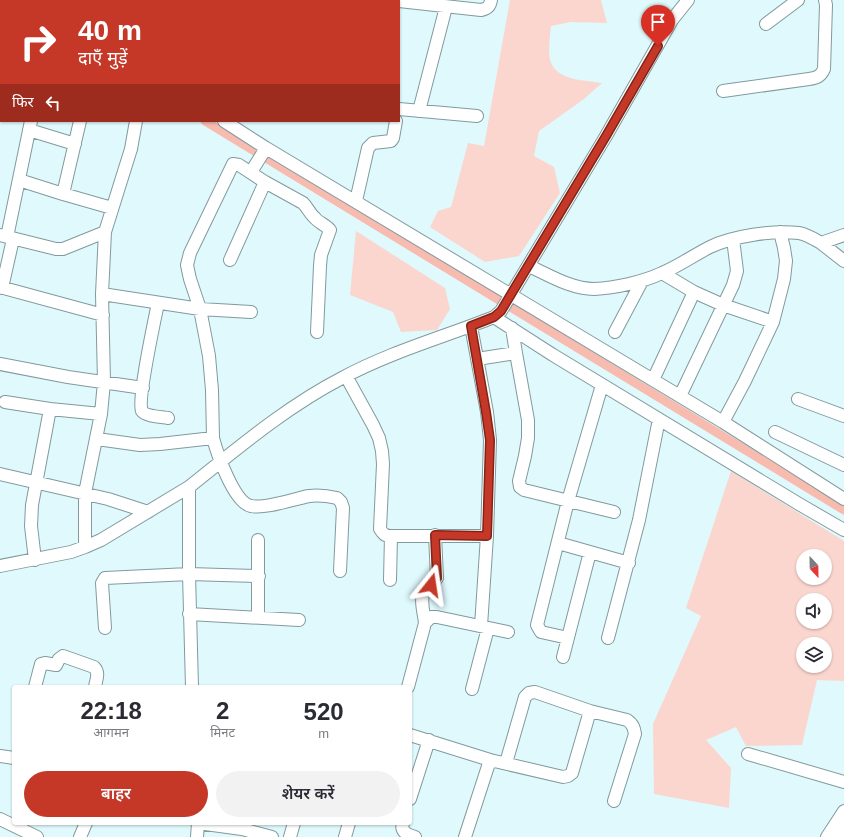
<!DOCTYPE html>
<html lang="hi">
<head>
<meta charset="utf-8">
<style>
  :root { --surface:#fff; --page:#f2f2f3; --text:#2b2b33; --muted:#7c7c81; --accent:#c53827 }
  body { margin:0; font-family:Helvetica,"Noto Sans Devanagari",sans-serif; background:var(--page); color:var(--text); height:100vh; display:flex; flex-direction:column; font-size:15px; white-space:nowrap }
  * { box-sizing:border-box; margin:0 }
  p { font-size:13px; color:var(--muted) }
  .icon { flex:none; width:22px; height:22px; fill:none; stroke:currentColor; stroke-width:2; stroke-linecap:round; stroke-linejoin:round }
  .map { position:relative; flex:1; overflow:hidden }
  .details { position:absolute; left:12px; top:685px; width:400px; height:140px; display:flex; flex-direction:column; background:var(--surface); border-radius:4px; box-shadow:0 1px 3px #0004 }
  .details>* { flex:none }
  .hud { position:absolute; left:0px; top:0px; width:400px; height:122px; box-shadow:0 1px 3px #0004; background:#c53827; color:#fff; overflow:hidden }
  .needle { width:26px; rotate:158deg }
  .buttons { position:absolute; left:796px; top:549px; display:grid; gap:8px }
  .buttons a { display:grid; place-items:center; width:36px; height:36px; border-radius:50%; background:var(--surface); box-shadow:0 1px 3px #0004; font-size:20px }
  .pin { position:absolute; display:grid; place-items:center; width:34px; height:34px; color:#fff; margin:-41px -17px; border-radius:50% 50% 50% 0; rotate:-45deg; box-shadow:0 0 4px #0007 }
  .pin .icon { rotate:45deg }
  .me { position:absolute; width:44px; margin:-22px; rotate:15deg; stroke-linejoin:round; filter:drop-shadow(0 0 3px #0008) }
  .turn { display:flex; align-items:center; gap:14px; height:84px; padding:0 12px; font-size:18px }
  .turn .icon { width:52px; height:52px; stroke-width:2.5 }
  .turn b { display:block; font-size:28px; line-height:34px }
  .then { display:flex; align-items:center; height:38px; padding:0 12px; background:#0003; gap:8px; font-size:15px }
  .eta { display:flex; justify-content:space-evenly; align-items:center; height:68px; text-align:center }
  .eta b { font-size:24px; font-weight:600; line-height:28px }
  .action { display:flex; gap:8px; margin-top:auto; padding:8px 12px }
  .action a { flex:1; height:46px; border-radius:24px; background:var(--accent); color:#fff; font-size:16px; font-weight:600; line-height:46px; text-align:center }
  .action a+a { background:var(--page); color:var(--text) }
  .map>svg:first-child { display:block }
  .green { fill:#fbd6cf; fill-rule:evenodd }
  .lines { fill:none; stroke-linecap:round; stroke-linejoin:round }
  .canal { stroke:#f7bbb0; stroke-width:9 }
  .minor-casing { stroke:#829a9d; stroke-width:14 }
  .highway-casing { stroke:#829a9d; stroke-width:20 }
  .minor { stroke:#fff; stroke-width:12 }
  .highway { stroke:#fff; stroke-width:18 }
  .route-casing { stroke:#802419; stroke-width:10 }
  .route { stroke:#c53827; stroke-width:7 }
</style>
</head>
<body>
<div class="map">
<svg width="844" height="837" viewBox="0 0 844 837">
  <rect width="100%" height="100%" fill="#dff9fd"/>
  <!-- green -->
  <path class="green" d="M 510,0 L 601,0 L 607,23 L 571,22 L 551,26 C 550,35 548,51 550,60 C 556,81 584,80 602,83 L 584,99 L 539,131 L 534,156 L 554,167 L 560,193 L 519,256 L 485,262 L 430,227 L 438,211 L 451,207 L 468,143 L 484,146 Z
    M 356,231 L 445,288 L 450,309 L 437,330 L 401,332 L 393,312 L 350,295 Z
    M 731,471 L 844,541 L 844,681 L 817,680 L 802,745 L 746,746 L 736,727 L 706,740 L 731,768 L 729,808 L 654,794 L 653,724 L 701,616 L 686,608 ZM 803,556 L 825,556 L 825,578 L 803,578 ZM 803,600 L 825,600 L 825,622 L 803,622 ZM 803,644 L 825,644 L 825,666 L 803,666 Z"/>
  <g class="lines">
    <!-- canal -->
    <path class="canal" d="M 2,0 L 4,1
      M 205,121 L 844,510"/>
    <!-- minor casing -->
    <g class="minor-casing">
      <path id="minor" d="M 24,0 L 26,1
        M 194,0 L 196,1
        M 388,0 L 396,1
        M 38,1 L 39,0
        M 399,1 L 481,10 C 487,9 490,7 491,0
        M 0,8 L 1,9
        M 766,24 L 798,0
        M 723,91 L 809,79 C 817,78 821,76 824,69 L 826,5 L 825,0
        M 399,109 L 477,116
        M 419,111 L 446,7
        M 224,121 L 266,148 L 723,422 L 844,499
        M 29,130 L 75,144
        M 251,172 L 266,148
        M 19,180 L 63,194 L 112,208
        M 63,194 L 80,121
        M 356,201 L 368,148 L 373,143 L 391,141 L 393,138 L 396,121
        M 0,235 L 56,249 L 63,249 L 105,232
        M 7,237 L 31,121
        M 821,243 L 844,261
        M 230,260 L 265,182
        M 529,266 C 549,275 571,289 594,289 C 615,288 643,282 662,273 C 679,266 694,255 710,247 C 733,236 773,230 799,233 C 806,234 814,239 821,243 L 844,235
        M 662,273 L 694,292 L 723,305 L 773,322
        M 0,287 L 103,315
        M 2,288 L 13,239
        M 102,294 L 200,309 L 251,312
        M 158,303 C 155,318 137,401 142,411 C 145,416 162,417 168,418
        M 494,317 L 553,355 L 799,504 L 844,530
        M 471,326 L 487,412 L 490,440 L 487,536 L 481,626
        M 615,332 L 642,281
        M 516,353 L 528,420 L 528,438 L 525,456 L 519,481 L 520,487 L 524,490 L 614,512
        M 477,359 L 516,353 L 512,328
        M 0,364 L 68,377 L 143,388
        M 346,376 L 373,425 L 379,438 L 382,451 L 383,464 L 380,529 C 383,534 385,536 391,536 L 487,536
        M 653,380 L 694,292
        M 680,396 L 733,285 L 737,271 L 733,239
        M 798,399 L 844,416
        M 5,402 L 50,409 L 101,414 L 104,382 L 102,294 L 105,232 L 131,149 L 136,121
        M 723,422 L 745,381 L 773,322 L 784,279 L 786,261 L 784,248 L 780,232
        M 775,432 L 844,465
        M 213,438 L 212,390 L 209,356 L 200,309 L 190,279 L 187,265 L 190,253 L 233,164 L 239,165 L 265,182 L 303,203 C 308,208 310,214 315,218 C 319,223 326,225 330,230 L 321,255 L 320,266 L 317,332
        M 97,439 L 140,445 L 160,444 L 213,438 C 217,453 234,503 251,506 C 266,509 293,499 309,496 C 318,495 328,496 337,498 L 341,502 L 343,508 L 340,571
        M 0,474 L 108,499 L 148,512
        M 258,540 L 258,617
        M 558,543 L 629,563
        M 85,547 L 85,493 L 101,414
        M 35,560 L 31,526 L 32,505 L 50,409
        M 0,566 L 71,552 L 85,547 L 101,540 L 189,487
        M 390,580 L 391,536
        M 189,614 L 299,620
        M 425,623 C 424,613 419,598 425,590 C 429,585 434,583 437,578 L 435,535
        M 105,628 L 102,583 L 105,578 L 189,574 L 259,576
        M 568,638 L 541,632 L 537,625 L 568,501 L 602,385
        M 608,638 L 639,520 L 659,419
        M 563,657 L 590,552
        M 35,687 L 41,664 L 45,663 L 56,665 L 59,659 L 63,656 L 94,667 C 100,673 96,680 95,687
        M 192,687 L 189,574 L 189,487 C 238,448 286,407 342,378 C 390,352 444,337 494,317 L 501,311 L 606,136 L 672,20 L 688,0
        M 408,687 L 425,623 L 431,617 L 437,617 L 508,632
        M 472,689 L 488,628
        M 410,735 L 490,760 L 563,777 L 568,776 L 572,773 L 590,711
        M 748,754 L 844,782
        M 0,756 L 14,758
        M 506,763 L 525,697 L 529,693 L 535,692 L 590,711 L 627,720 C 633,724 634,728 635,734 L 614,801
        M 410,799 L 429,740
        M 0,819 L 37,837
        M 198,823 L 242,829 L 272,837
        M 403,823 C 400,832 408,835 415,837
        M 80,837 L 86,823
        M 197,837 L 198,823
        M 290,837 L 294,823
        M 345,837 L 349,823
        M 465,837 L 490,760
        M 827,837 L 844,811"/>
    </g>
    <!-- highway casing -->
    <g class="highway-casing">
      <path id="highway" d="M 840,837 L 844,830"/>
    </g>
    <!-- minor -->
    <use href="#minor" class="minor"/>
    <!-- highway -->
    <use href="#highway" class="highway"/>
  </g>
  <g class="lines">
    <!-- route casing -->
    <g class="route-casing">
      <path id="route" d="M 431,585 L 437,578 L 435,535 L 487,536 L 490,440 L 486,412 L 471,326 L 494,317 L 501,311 L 606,136 L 658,46"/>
    </g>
    <!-- route -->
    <use href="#route" class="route"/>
  </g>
</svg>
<div class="buttons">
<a><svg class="needle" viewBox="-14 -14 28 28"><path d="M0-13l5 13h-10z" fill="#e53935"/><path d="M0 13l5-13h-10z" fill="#7c7c81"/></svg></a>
<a><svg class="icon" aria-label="sound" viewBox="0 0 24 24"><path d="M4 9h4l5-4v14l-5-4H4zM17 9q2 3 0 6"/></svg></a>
<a><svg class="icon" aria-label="layers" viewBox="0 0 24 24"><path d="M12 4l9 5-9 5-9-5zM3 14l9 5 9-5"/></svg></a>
</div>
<div class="pin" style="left:658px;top:46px;background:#d93025"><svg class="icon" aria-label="arrive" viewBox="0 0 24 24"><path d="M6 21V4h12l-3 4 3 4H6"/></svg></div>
<svg class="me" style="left:431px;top:585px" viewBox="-20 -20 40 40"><path d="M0-17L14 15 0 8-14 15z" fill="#c53827" stroke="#fff" stroke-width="4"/></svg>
<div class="hud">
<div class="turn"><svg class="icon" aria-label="right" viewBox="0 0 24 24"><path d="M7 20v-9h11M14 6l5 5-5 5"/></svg><div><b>40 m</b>दाएँ मुड़ें</div></div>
<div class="then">फिर<svg class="icon" aria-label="left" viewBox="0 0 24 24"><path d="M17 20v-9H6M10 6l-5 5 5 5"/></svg></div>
</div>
<section class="details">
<div class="eta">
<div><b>22:18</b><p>आगमन</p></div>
<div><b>2</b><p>मिनट</p></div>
<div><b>520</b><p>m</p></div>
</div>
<div class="action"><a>बाहर</a><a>शेयर करें</a></div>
</section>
</div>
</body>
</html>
